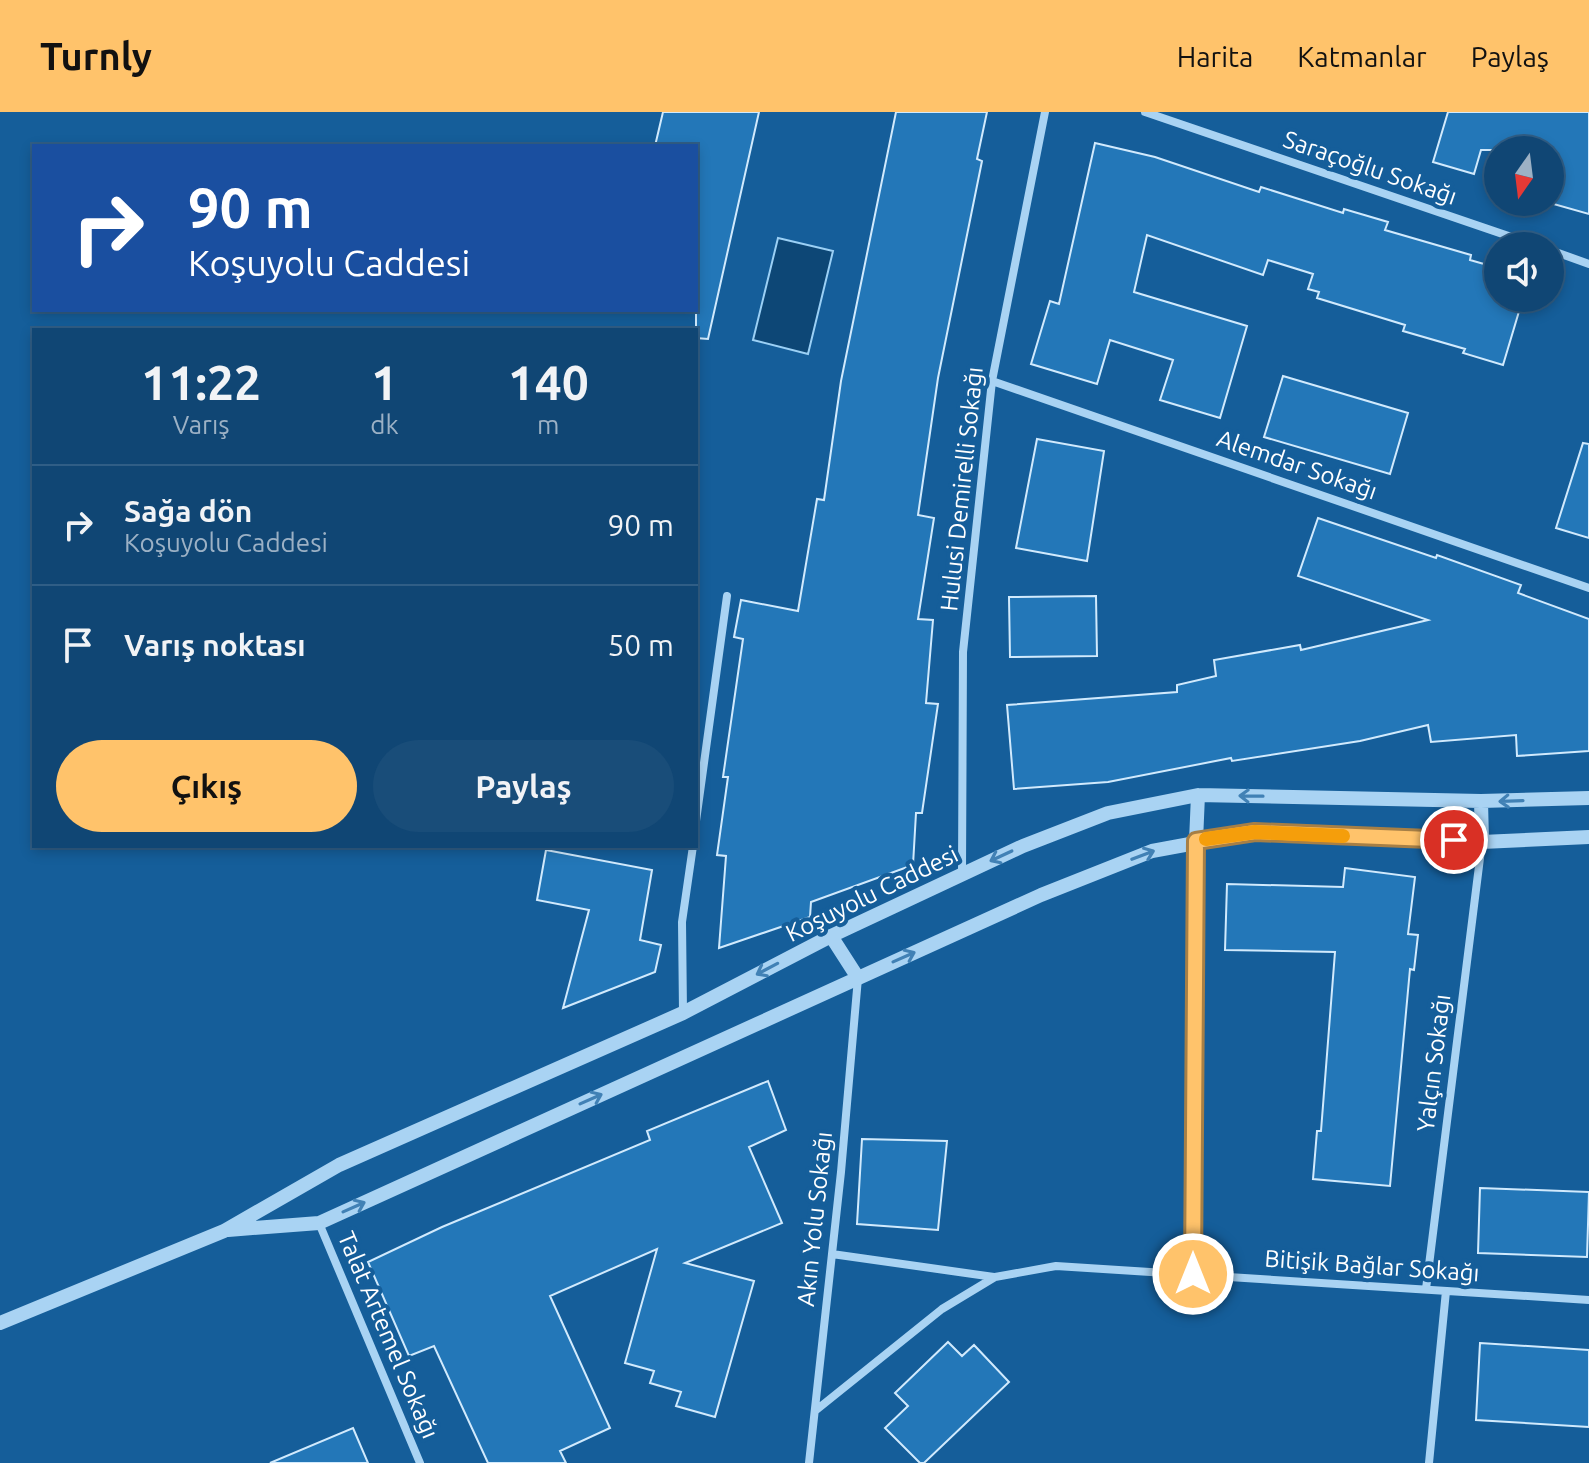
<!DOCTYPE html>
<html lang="tr">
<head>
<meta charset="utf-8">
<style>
  :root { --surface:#104674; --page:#194d79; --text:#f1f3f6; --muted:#9cb1c5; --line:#305e86; --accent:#ffc36b }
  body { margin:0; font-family:Ubuntu,sans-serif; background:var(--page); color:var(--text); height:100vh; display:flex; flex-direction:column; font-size:30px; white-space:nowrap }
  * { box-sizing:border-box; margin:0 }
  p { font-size:26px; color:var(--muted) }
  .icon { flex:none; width:44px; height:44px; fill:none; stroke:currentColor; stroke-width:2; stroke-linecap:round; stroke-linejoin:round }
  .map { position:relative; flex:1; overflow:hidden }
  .sheet { position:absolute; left:32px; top:216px; width:666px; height:520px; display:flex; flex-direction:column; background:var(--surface); border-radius:0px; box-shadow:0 4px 12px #0003,0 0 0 2px var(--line) }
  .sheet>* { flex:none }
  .top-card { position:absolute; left:32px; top:32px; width:666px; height:168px; border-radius:0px; box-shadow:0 4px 12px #0003,0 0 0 2px var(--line); background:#1a4fa0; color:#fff; overflow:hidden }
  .needle { width:52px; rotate:194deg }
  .buttons { position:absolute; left:1484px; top:24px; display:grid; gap:16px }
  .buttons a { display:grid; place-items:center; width:80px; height:80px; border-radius:50%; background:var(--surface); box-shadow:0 4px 12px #0003,0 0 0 2px var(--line); font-size:40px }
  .pin { position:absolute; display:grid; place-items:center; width:68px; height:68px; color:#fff; margin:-34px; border:4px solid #fff; border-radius:50%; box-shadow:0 2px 8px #0007 }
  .me { position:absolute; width:88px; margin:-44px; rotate:0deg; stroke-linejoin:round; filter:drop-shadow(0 0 6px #0008) }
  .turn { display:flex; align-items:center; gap:28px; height:168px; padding:0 24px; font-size:36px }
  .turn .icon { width:104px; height:104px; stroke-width:2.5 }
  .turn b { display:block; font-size:56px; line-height:68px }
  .eta { display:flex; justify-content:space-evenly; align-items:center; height:136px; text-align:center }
  .eta b { font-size:48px; font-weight:600; line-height:56px }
  .action { display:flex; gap:16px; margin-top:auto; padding:16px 24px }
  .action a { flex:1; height:92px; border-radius:48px; background:var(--accent); color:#111; font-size:32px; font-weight:600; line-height:92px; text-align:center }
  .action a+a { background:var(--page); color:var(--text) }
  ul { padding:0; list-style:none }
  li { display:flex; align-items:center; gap:24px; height:120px; padding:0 24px; border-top:2px solid var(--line) }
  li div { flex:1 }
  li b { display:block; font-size:30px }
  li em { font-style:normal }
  header { display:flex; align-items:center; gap:48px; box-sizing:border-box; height:112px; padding:0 40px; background:var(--accent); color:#111 }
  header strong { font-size:38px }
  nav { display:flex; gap:44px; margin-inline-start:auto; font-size:28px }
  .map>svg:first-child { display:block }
  .water { fill:#0d4776; stroke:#9bd0f5; stroke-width:2 }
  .building { fill:#2377b8; stroke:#d1eafd; stroke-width:2 }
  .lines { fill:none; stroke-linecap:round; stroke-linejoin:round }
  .minor { stroke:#a9d3f3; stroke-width:8 }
  .tertiary { stroke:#a9d3f3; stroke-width:14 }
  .oneway { stroke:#4181b5 }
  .route-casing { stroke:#a67f46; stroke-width:20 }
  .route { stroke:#ffc36b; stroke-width:14 }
  .slow { stroke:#f59e0b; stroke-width:14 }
  .labels { text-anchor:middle; stroke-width:8; stroke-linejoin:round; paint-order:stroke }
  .street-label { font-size:24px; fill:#fff; stroke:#155e9a }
</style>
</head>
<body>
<header>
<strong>Turnly</strong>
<nav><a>Harita</a><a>Katmanlar</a><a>Paylaş</a></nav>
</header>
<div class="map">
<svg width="1589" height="1351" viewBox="0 0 1589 1351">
  <rect width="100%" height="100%" fill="#155e9a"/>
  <!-- water -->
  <path class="water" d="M 778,126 L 833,139 L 808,242 L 753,228 Z"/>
  <!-- building -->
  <path class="building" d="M 663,0 L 759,0 L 708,227 L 696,226 L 696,34 L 655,34 Z
    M 896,0 L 987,0 L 977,47 L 982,49 L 938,266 L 918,403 L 934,406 L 918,507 L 933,508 L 926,591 L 938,592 L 922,701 L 916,701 L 913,753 L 811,790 L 810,805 L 719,836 L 726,744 L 717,743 L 728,665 L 723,665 L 743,527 L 734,525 L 741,488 L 798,499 L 817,387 L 824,388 L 841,269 Z
    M 1448,0 L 1589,0 L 1589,102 L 1550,91 L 1550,38 L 1481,38 L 1474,62 L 1433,50 Z
    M 1095,31 L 1155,45 L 1259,80 L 1261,75 L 1343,101 L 1344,97 L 1388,110 L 1385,118 L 1471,143 L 1470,148 L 1498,156 L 1498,186 L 1523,186 L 1503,253 L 1463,241 L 1465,237 L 1403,219 L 1405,213 L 1317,186 L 1319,180 L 1308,177 L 1313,162 L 1268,148 L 1263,163 L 1147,123 L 1134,180 L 1247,214 L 1220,306 L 1160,288 L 1173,248 L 1110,228 L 1097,272 L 1031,252 L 1050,189 L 1059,192 Z
    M 1283,264 L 1408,301 L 1390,362 L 1264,325 Z
    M 1037,327 L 1104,339 L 1087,449 L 1016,436 Z
    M 1583,331 L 1589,332 L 1589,426 L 1556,416 Z
    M 1318,406 L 1436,446 L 1437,443 L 1521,473 L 1518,481 L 1589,507 L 1589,639 L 1517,644 L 1516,623 L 1431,630 L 1428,613 L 1360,629 L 1232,649 L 1231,646 L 1108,670 L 1014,677 L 1007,593 L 1177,580 L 1177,573 L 1216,564 L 1214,548 L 1300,533 L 1301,538 L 1428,508 L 1298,464 Z
    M 1096,484 L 1097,544 L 1010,545 L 1009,485 Z
    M 546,738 L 652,758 L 640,828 L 661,833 L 655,860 L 563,896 L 589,798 L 537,788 Z
    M 1345,756 L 1415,765 L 1408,822 L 1418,823 L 1414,858 L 1410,857 L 1390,1074 L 1313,1067 L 1317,1019 L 1321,1019 L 1335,840 L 1225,838 L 1227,772 L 1343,775 Z
    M 768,969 L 786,1018 L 749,1035 L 782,1111 L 685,1151 L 754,1169 L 715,1305 L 676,1294 L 681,1280 L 650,1271 L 654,1259 L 625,1251 L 657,1137 L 550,1184 L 610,1316 L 560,1339 L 566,1351 L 488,1351 L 434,1234 L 409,1244 L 368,1150 L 442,1115 L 650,1028 L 647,1019 Z
    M 862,1027 L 947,1029 L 938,1118 L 857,1112 Z
    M 1480,1076 L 1589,1080 L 1587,1145 L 1478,1141 Z
    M 948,1230 L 962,1244 L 974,1233 L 1009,1270 L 924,1351 L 920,1351 L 885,1316 L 908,1294 L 895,1281 Z
    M 1480,1231 L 1589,1238 L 1589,1315 L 1476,1308 Z
    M 353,1316 L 368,1351 L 270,1351 Z"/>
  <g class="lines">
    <!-- minor -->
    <path class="minor" d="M 1145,0 L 1538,134
      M 1550,138 L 1589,152
      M 992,269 L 1589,476
      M 696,709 L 727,484
      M 962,762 L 963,540 L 992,269 L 1045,0
      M 683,900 L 682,810 L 693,734
      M 319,1111 L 420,1351
      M 832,1142 L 994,1165
      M 1193,1162 L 1196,729
      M 1426,1177 L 1482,730
      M 815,1299 L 942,1197 L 995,1165 L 1056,1154 L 1589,1188
      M 809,1351 L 841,1060 L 858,866
      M 1429,1351 L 1446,1179"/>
    <!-- tertiary -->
    <path class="tertiary" d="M 1481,689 L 1482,730
      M 1196,729 L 1198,683
      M 831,824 L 858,866
      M 228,1118 L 319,1111 L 1041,783 L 1152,739 L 1255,720 L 1482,730 L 1589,725
      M 0,1211 L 224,1119 L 339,1053 L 683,901 L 831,824 L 1023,734 L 1108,701 L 1198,683 L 1481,689 L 1589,686"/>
  </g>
  <!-- one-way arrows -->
  <defs><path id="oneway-shaft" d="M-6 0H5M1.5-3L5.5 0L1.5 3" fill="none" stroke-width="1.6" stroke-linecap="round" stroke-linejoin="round" transform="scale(2)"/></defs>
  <g class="oneway">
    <use href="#oneway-shaft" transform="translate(1251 684) rotate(-179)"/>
    <use href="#oneway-shaft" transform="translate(1511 689) rotate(178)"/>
    <use href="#oneway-shaft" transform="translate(1143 743) rotate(-21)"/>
    <use href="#oneway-shaft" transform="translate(1001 744) rotate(155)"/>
    <use href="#oneway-shaft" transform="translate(904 845) rotate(-24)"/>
    <use href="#oneway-shaft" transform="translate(767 857) rotate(152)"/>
    <use href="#oneway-shaft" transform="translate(591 987) rotate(-24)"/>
    <use href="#oneway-shaft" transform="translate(354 1095) rotate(-24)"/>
  </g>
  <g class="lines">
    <!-- route casing -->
    <g class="route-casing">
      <path id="route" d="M 1193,1162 L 1196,729 L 1255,720 L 1454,728"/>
    </g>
    <!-- route -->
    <use href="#route" class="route"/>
    <!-- slow -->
    <path class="slow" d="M 1206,727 L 1255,720 L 1343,724"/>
  </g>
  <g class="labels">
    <!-- street labels -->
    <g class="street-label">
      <text transform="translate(1370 56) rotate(19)" y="8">Saraçoğlu Sokağı</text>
      <text transform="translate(1297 353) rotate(19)" y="8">Alemdar Sokağı</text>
      <text transform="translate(962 377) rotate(-84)" y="8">Hulusi Demirelli Sokağı</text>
      <text transform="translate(872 782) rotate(-26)" y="8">Koşuyolu Caddesi</text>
      <text transform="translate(1434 951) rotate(-83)" y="8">Yalçın Sokağı</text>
      <text transform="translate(815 1107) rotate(-84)" y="8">Akın Yolu Sokağı</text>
      <text transform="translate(1372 1154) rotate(4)" y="8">Bitişik Bağlar Sokağı</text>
      <text transform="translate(388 1223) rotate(67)" y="8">Talat Artemel Sokağı</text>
    </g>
  </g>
</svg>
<div class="buttons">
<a><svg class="needle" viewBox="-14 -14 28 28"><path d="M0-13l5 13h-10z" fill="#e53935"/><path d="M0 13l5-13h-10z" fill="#9cb1c5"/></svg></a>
<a><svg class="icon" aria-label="sound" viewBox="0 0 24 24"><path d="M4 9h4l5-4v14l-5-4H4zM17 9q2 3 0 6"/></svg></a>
</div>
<div class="pin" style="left:1454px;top:728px;background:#d93025"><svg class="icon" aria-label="arrive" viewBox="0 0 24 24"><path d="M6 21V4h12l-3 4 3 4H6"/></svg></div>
<svg class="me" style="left:1193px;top:1162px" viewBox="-20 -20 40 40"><circle r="17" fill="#ffc36b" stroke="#fff" stroke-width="3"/><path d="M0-11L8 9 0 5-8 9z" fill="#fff"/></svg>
<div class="top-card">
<div class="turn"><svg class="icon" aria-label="right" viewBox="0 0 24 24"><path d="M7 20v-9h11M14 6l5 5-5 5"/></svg><div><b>90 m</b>Koşuyolu Caddesi</div></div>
</div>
<section class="sheet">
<div class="eta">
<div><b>11:22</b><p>Varış</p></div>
<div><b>1</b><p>dk</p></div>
<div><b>140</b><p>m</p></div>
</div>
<ul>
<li><svg class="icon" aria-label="right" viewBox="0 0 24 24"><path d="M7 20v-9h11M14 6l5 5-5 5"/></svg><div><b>Sağa dön</b><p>Koşuyolu Caddesi</p></div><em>90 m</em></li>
<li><svg class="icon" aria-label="arrive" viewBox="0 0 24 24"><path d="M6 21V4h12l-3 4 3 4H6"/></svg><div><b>Varış noktası</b></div><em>50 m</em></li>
</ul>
<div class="action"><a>Çıkış</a><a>Paylaş</a></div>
</section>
</div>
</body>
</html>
